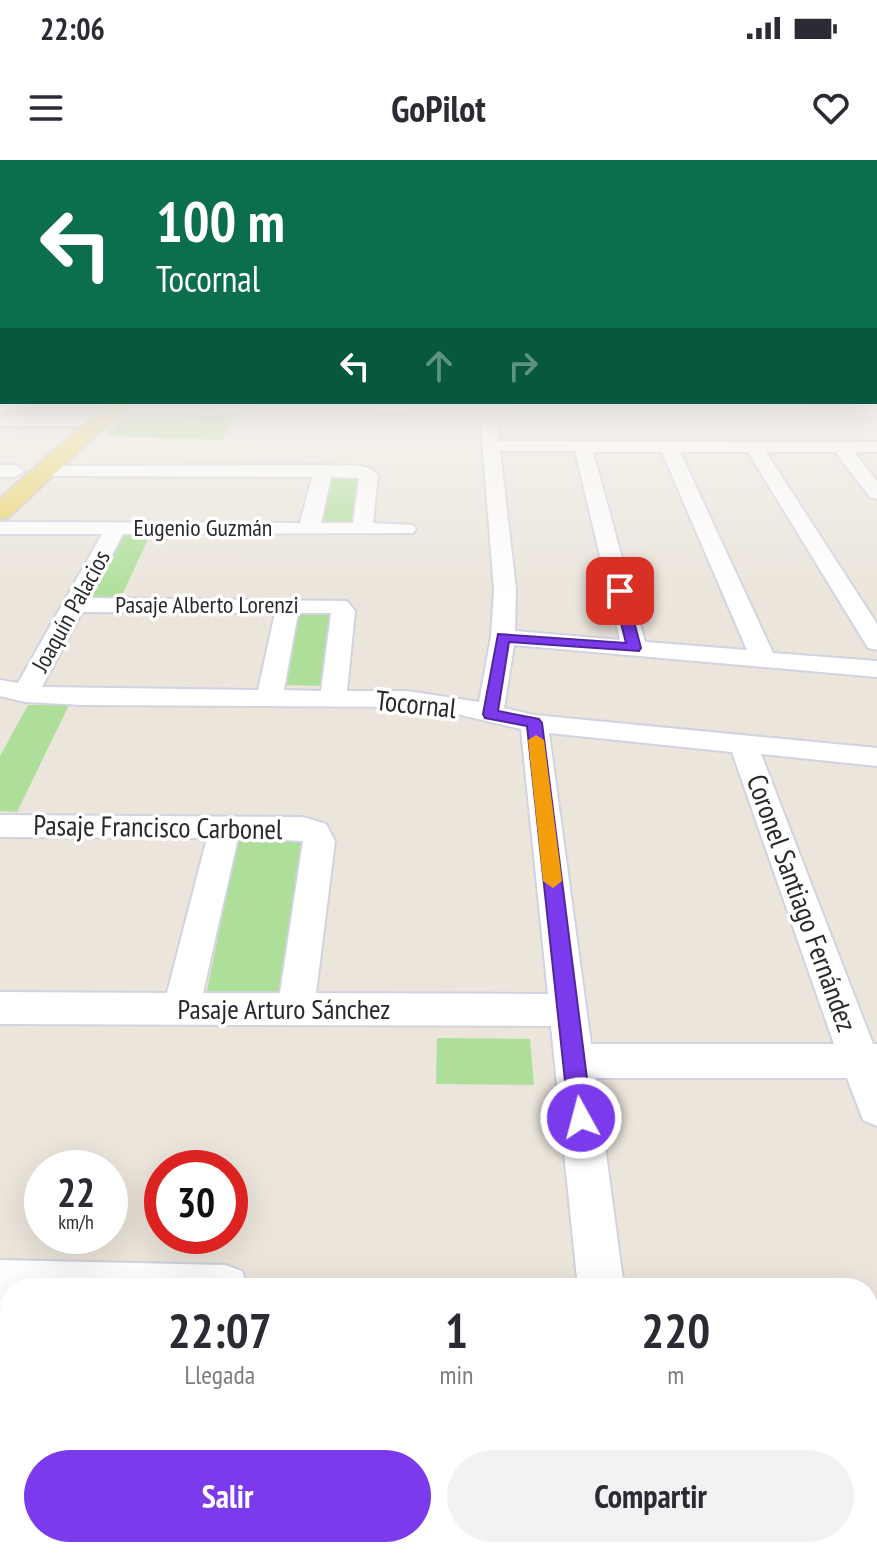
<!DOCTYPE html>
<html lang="es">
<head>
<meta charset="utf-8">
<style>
  :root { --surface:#fff; --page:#f2f2f3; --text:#2b2b33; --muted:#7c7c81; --accent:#7c3aed }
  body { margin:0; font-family:"PT Sans Narrow",sans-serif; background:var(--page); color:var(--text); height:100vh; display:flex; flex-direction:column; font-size:30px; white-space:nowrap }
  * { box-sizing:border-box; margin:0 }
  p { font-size:26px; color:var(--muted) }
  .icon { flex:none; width:44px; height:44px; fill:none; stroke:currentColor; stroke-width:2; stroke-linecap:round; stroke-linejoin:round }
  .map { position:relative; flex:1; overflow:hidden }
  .side { position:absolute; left:0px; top:1118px; width:878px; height:280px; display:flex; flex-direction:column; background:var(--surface); border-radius:32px 32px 0 0; box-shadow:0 8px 32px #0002 }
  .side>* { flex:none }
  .guide { position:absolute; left:0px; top:0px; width:878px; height:244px; box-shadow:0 8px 32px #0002; background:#0b6e4f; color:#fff; overflow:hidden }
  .speed { position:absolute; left:24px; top:990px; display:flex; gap:16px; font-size:40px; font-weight:700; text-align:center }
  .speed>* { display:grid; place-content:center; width:104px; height:104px; border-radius:50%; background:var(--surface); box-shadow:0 8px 32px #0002; line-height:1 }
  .speed small { font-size:20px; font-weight:400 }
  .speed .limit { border:12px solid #d22; background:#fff; color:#111 }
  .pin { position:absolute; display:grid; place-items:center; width:68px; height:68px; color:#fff; margin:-34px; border-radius:16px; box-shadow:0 4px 12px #0006 }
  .me { position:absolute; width:88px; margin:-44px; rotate:353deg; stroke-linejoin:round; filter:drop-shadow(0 0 6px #0008) }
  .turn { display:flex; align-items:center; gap:28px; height:168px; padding:0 24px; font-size:36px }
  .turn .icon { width:104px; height:104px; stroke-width:2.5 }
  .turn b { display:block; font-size:56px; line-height:68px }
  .lanes { display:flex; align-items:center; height:76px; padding:0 24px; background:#0003; justify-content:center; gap:40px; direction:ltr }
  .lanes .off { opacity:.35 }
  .eta { display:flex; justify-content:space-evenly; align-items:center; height:136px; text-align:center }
  .eta b { font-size:48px; font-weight:700; line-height:56px }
  .button { display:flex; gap:16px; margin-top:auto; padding:16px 24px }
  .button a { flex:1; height:92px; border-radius:48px; background:var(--accent); color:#fff; font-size:32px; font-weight:700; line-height:92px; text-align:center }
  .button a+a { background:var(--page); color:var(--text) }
  .status { display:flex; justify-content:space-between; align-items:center; height:56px; padding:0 40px; background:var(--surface); direction:ltr }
  .status svg { height:22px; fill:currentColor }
  header { display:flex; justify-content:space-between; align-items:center; height:104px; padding:0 24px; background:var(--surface); font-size:36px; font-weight:700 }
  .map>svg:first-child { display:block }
  .education { fill:#ece3cb }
  .green { fill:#aedf9a }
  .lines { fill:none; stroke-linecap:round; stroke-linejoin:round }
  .minor-casing { stroke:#d1d3e1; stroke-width:4 }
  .major-casing { stroke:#c7c7c7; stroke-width:4 }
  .minor { fill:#fff; fill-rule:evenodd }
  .major { fill:#ead161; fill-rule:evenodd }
  .route { fill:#7c3aed; stroke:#51269a; stroke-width:2 }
  .slow { fill:#f59e0b }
  .labels { text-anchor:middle; stroke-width:7; stroke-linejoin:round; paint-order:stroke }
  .far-street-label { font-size:24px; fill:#292929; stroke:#fff }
  .street-label { font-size:28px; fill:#292929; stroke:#fff }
</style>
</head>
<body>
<div class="status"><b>22:06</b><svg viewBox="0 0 49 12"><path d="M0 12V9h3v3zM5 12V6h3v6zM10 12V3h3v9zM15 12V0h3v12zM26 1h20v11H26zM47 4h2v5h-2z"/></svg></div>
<header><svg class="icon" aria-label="menu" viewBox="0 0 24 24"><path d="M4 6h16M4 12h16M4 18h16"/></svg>GoPilot<svg class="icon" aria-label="heart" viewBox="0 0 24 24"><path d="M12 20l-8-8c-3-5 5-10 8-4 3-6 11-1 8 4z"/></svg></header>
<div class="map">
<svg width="877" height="1398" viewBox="0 0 877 1398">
  <rect width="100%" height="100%" fill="#ebe5db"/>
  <!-- education -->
  <path class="education" d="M 641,242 L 877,242 L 877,246 L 643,245 Z"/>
  <!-- green -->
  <path class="green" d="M 234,255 L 222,280 L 106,276 L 122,260 Z
    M 360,315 L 352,365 L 315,365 L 327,316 Z
    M 120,373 L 151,373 L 120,439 L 86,439 Z
    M 296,451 L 332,451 L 322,526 L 283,525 Z
    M 28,545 L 69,545 L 17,652 L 0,651 L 0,596 Z
    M 238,679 L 309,680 L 283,838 L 206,835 Z
    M 437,878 L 530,879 L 534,925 L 436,924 Z
    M 47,1388 L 177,1388 L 176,1398 L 44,1398 Z"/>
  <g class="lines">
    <!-- minor casing -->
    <g class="minor-casing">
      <path id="minor" d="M 113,245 L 877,246 L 877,256 L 107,253 L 105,250 Z
        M 0,256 L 102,256 L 110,261 L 102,266 L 0,266 Z
        M 489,261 L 497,266 L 499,281 L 877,282 L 877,292 L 854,292 L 877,321 L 877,339 L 870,337 L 835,292 L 766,292 L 877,464 L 877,490 L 868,488 L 865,483 L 748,292 L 680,292 L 773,493 L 877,501 L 877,517 L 514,485 L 504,548 L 534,555 L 877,588 L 877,606 L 761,594 L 873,884 L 877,884 L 877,966 L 863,960 L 847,918 L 596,918 L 624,1128 L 578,1128 L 551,866 L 0,864 L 0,832 L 167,833 L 207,678 L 0,677 L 0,655 L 303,657 L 326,664 L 335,681 L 316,833 L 548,834 L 521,569 L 444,551 L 407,547 L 83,545 L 25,542 L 0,536 L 0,520 L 18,523 L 102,374 L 0,374 L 0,362 L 300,363 L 312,317 L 47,316 L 40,314 L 38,310 L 40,306 L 323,305 C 341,307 366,301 378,315 L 373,363 L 413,365 L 416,369 L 413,373 L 123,374 L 89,438 L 347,441 L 355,451 L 347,531 L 407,531 L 479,542 L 491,477 L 494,429 L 481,266 ZM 500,291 L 575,291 L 620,480 L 515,471 L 516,429 ZM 593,292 L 662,292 L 747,490 L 645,482 ZM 331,317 L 359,318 L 353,363 L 321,363 ZM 82,452 L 275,453 L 258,530 L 42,527 ZM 298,453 L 331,453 L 321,531 L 284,530 ZM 549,573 L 732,592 L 834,884 L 591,884 ZM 238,678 L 303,681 L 280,833 L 203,833 Z
        M 0,305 L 15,305 L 24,311 L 15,317 L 0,317 Z
        M 0,1100 L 225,1105 L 242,1111 L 248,1128 L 10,1128 L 10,1147 L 0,1146 Z
        M 171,1388 L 227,1388 L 225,1398 L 169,1398 Z
        M 604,1388 L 660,1388 L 661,1398 L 605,1398 Z"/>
    </g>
    <!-- major casing -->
    <g class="major-casing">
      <path id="major" d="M 108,242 L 130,242 L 9,357 L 0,359 L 0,339 Z"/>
    </g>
    <!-- minor -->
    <use href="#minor" class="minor"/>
    <!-- major -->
    <use href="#major" class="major"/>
  </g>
  <!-- sky -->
  <linearGradient id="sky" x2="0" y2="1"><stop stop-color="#79bae8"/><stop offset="0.55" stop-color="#f6f3ef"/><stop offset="1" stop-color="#f6f3ef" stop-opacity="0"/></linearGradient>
  <rect width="877" height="438" fill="url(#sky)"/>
  <!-- route -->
  <path class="route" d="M 620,427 L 626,431 L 641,488 L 639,491 L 509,482 L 498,551 L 539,559 L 542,563 L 592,958 L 589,965 L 581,969 L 572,965 L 569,958 L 527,566 L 485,558 L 483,554 L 498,474 L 626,483 L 613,431 Z"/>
  <!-- slow -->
  <path class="slow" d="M 536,575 L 544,580 L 562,721 L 553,728 L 543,721 L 528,580 Z"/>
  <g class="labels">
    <!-- far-street labels -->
    <g class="far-street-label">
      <text x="203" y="376">Eugenio Guzmán</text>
      <text x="207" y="453">Pasaje Alberto Lorenzi</text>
      <text transform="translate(71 451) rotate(-61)" y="8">Joaquín Palacios</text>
    </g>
    <!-- street labels -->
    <g class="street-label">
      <text transform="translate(416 544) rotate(6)" y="10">Tocornal</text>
      <text transform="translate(158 667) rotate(1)" y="10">Pasaje Francisco Carbonel</text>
      <text transform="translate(802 743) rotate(70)" y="10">Coronel Santiago Fernández</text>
      <text x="284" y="859">Pasaje Arturo Sánchez</text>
    </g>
  </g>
</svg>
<div class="speed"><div>22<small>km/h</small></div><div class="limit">30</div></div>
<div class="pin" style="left:620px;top:431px;background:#d93025"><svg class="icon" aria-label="arrive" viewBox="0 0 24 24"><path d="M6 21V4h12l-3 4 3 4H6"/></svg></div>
<svg class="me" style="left:581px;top:958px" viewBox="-20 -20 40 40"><circle r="17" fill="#7c3aed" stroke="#fff" stroke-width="3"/><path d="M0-11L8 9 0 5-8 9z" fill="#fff"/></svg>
<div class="guide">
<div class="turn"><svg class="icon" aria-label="left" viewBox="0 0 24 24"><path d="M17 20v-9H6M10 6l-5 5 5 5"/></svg><div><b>100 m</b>Tocornal</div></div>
<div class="lanes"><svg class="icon" aria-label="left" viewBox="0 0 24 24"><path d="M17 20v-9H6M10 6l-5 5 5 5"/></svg><svg class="icon off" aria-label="ahead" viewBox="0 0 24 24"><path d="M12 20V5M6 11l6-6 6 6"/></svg><svg class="icon off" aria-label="right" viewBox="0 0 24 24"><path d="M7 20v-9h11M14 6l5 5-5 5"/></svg></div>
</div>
<section class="side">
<div class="eta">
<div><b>22:07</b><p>Llegada</p></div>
<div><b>1</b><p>min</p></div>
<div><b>220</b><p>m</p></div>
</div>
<div class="button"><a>Salir</a><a>Compartir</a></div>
</section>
</div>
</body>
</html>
